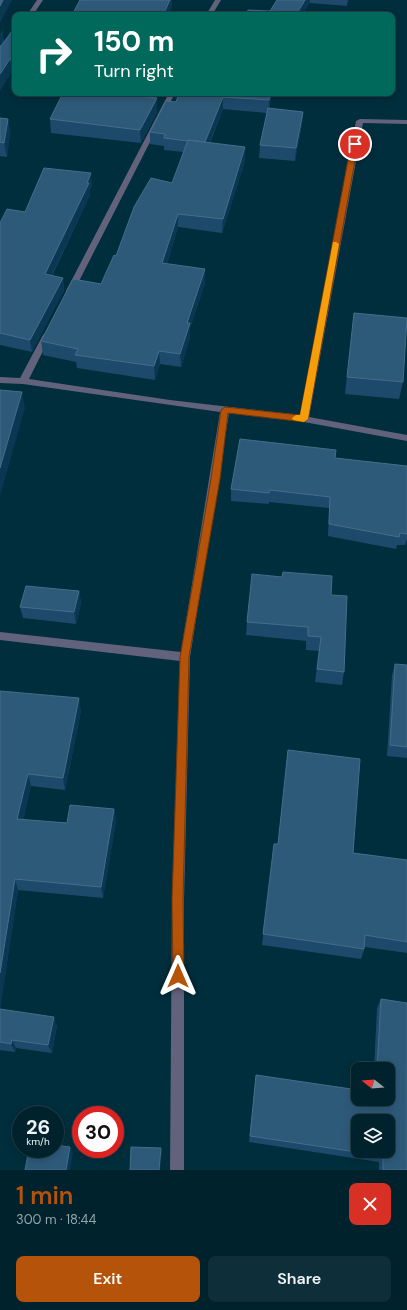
<!DOCTYPE html>
<html lang="en">
<head>
<meta charset="utf-8">
<style>
  :root { --surface:#00222d; --page:#0e2f39; --text:#f1f3f6; --muted:#95a4aa; --line:#223f49; --accent:#b45309 }
  body { margin:0; font-family:"DM Sans",sans-serif; background:var(--page); color:var(--text); height:100vh; display:flex; flex-direction:column; font-size:15px; white-space:nowrap }
  * { box-sizing:border-box; margin:0 }
  p { font-size:13px; color:var(--muted) }
  .icon { flex:none; width:22px; height:22px; fill:none; stroke:currentColor; stroke-width:2; stroke-linecap:round; stroke-linejoin:round }
  .map { position:relative; height:1170px; overflow:hidden }
  .details { display:flex; flex-direction:column; background:var(--surface); flex:1 }
  .details>* { flex:none }
  .guide { position:absolute; left:12px; top:12px; width:383px; height:84px; border-radius:8px; box-shadow:0 2px 10px #0003,0 0 0 1px var(--line); background:#00695c; color:#fff; overflow:hidden }
  .needle { width:26px; rotate:287deg }
  .buttons { position:absolute; left:351px; top:1062px; display:grid; gap:8px }
  .buttons a { display:grid; place-items:center; width:44px; height:44px; border-radius:8px; background:var(--surface); box-shadow:0 2px 10px #0003,0 0 0 1px var(--line); font-size:20px }
  .speed { position:absolute; left:12px; top:1106px; display:flex; gap:8px; font-size:20px; font-weight:700; text-align:center }
  .speed>* { display:grid; place-content:center; width:52px; height:52px; border-radius:50%; background:var(--surface); box-shadow:0 2px 10px #0003,0 0 0 1px var(--line); line-height:1 }
  .speed small { font-size:10px; font-weight:400 }
  .speed .limit { border:6px solid #d22; background:#fff; color:#111 }
  .pin { position:absolute; display:grid; place-items:center; width:34px; height:34px; color:#fff; margin:-17px; border:2px solid #fff; border-radius:50%; box-shadow:0 1px 4px #0007 }
  .me { position:absolute; width:44px; margin:-22px; rotate:0deg; stroke-linejoin:round; filter:drop-shadow(0 0 3px #0008) }
  .turn { display:flex; align-items:center; gap:14px; height:84px; padding:0 16px; font-size:18px }
  .turn .icon { width:52px; height:52px; stroke-width:2.5 }
  .turn b { display:block; font-size:28px; line-height:34px }
  .round { display:grid; place-items:center; flex:none; width:42px; height:42px; border-radius:8px; background:var(--page) }
  .head { display:flex; align-items:center; justify-content:space-between; height:68px; padding:0 16px }
  h1 { font-size:24px; font-weight:600; line-height:30px; color:var(--accent) }
  .action { display:flex; gap:8px; margin-top:auto; padding:8px 16px }
  .action a { flex:1; height:46px; border-radius:8px; background:var(--accent); color:#fff; font-size:16px; font-weight:600; line-height:46px; text-align:center }
  .action a+a { background:var(--page); color:var(--text) }
  .map>svg:first-child { display:block }
  .lines { fill:none; stroke-linecap:round; stroke-linejoin:round }
  .minor { fill:#62627d; fill-rule:evenodd }
  .wall { fill:#1d4a6b }
  .shaded-wall { fill:#0a3852 }
  .building { fill:#2e5a79; stroke:#436f8b; fill-rule:evenodd }
  .route { fill:#b45309; stroke:#753606 }
  .slow { fill:#f59e0b }
</style>
</head>
<body>
<div class="map">
<svg width="407" height="1170" viewBox="0 0 407 1170">
  <rect width="100%" height="100%" fill="#002e3c"/>
  <g class="lines">
    <!-- minor -->
    <path class="minor" d="M 37,0 L 43,0 L 33,15 L 27,15 Z
      M 215,0 L 221,0 L 212,15 L 206,15 Z
      M 169,93 L 175,93 L 74,291 L 70,294 L 67,293 L 66,291 Z
      M 360,119 L 407,120 L 407,124 L 363,123 L 309,417 L 407,435 L 407,441 L 304,422 L 229,413 L 190,657 L 184,900 L 184,1170 L 170,1170 L 172,900 L 180,661 L 0,640 L 0,632 L 181,652 L 220,412 L 23,384 L 0,383 L 0,377 L 20,378 L 43,335 L 47,332 L 51,335 L 29,379 L 170,400 L 300,415 L 356,121 Z"/>
  </g>
  <!-- wall -->
  <path class="wall" d="M 277,0 L 348,0 L 347,6 L 310,3 L 270,11 Z
    M 2,30 L 4,42 L 15,32 L 15,72 L 12,72 L 0,90 Z
    M 272,93 L 269,109 L 303,112 L 302,124 L 295,161 L 259,158 L 260,145 L 267,113 L 223,109 L 210,143 L 245,147 L 245,161 L 222,233 L 178,227 L 167,264 L 205,269 L 205,283 L 190,328 L 190,337 L 181,367 L 160,364 L 155,380 L 77,368 L 76,362 L 43,355 L 41,341 L 101,284 L 116,256 L 172,183 L 184,152 L 164,150 L 164,146 L 150,144 L 150,132 L 176,102 L 215,94 Z
    M 116,94 L 157,112 L 141,143 L 51,133 L 50,119 Z
    M 0,118 L 8,119 L 10,133 L 7,157 L 0,156 Z
    M 92,185 L 90,190 L 90,195 L 52,276 L 63,278 L 64,290 L 32,352 L 0,345 L 0,223 Z
    M 354,313 L 403,382 L 399,399 L 345,394 Z
    M 335,458 L 407,466 L 407,539 L 405,545 L 397,545 L 396,549 L 328,536 L 329,508 L 269,502 L 269,504 L 231,501 L 231,489 Z
    M 79,591 L 81,603 L 76,624 L 23,618 L 20,607 Z
    M 331,595 L 344,672 L 342,685 L 315,682 L 319,651 L 306,650 L 306,641 L 246,635 L 247,622 Z
    M 395,664 L 407,665 L 407,758 L 387,756 L 392,675 Z
    M 0,691 L 81,711 L 65,790 L 31,786 L 23,820 L 67,823 L 114,809 L 116,821 L 103,898 L 18,890 L 0,1009 L 57,1025 L 52,1053 L 16,1048 L 15,1052 L 0,1050 Z
    M 274,844 L 353,853 L 407,860 L 407,953 L 365,947 L 361,959 L 262,945 Z
    M 381,999 L 407,1170 L 379,1170 L 379,1162 L 249,1142 L 256,1075 L 388,1099 L 388,1069 L 374,1069 L 377,1008 Z"/>
  <!-- shaded-wall -->
  <path class="shaded-wall" d="M 3,0 L 12,0 L 0,23 L 0,6 Z
    M 170,0 L 172,0 L 172,8 L 169,15 L 163,15 Z
    M 305,0 L 310,0 L 310,3 L 302,15 L 296,15 Z
    M 2,30 L 4,43 L 0,50 L 0,34 Z
    M 10,59 L 12,72 L 0,90 L 0,74 Z
    M 270,93 L 272,93 L 268,113 L 269,100 Z
    M 223,97 L 223,109 L 205,154 L 205,142 Z
    M 157,98 L 157,112 L 141,143 L 140,130 Z
    M 303,112 L 302,124 L 295,161 L 296,148 Z
    M 8,119 L 10,133 L 7,157 L 4,143 Z
    M 245,147 L 245,161 L 222,233 L 223,219 Z
    M 91,173 L 92,185 L 90,190 L 90,195 L 46,287 L 45,274 L 87,183 Z
    M 178,214 L 178,227 L 163,277 L 162,263 Z
    M 205,269 L 205,283 L 190,328 L 190,337 L 181,367 L 180,354 L 187,323 Z
    M 63,278 L 64,290 L 32,352 L 30,340 Z
    M 159,351 L 160,364 L 155,380 L 154,366 Z
    M 22,392 L 25,408 L 0,496 L 0,468 Z
    M 79,591 L 81,603 L 76,624 L 74,612 Z
    M 79,698 L 81,711 L 65,790 L 63,778 Z
    M 28,774 L 31,786 L 21,831 L 17,819 Z
    M 114,809 L 116,821 L 103,898 L 101,887 Z
    M 15,879 L 18,890 L 0,1010 L 0,973 Z
    M 54,1017 L 57,1025 L 52,1053 L 48,1045 Z
    M 12,1040 L 16,1048 L 15,1052 L 11,1044 Z
    M 70,1147 L 73,1152 L 70,1170 L 66,1170 Z
    M 161,1148 L 162,1151 L 160,1170 L 159,1170 Z"/>
  <!-- building -->
  <path class="building" d="M 0,0 L 3,0 L 0,6 Z
    M 80,0 L 170,0 L 163,15 L 72,15 Z
    M 277,0 L 305,0 L 296,15 L 245,15 L 248,10 L 270,11 Z
    M 12,31 L 15,32 L 15,59 L 10,59 L 0,74 L 0,46 L 1,46 Z
    M 63,93 L 110,93 L 157,98 L 140,130 L 50,119 Z
    M 179,93 L 204,93 L 215,94 L 215,93 L 270,93 L 269,100 L 223,97 L 205,142 L 188,140 L 188,141 L 164,138 L 165,134 L 150,132 L 166,101 L 176,102 Z
    M 268,108 L 303,112 L 296,148 L 260,145 Z
    M 0,118 L 8,119 L 4,143 L 0,142 Z
    M 188,140 L 245,147 L 223,219 L 178,214 L 162,263 L 205,269 L 187,323 L 190,323 L 180,354 L 159,351 L 154,366 L 75,355 L 78,349 L 41,341 L 73,279 L 101,284 L 114,255 L 116,256 L 134,207 L 151,178 L 172,183 Z
    M 44,168 L 91,173 L 87,183 L 89,183 L 45,274 L 63,278 L 30,340 L 0,333 L 0,223 L 7,209 L 25,212 Z
    M 354,313 L 407,318 L 403,382 L 347,377 Z
    M 0,390 L 22,392 L 0,468 Z
    M 240,439 L 336,450 L 335,458 L 407,466 L 407,534 L 400,533 L 399,537 L 329,524 L 330,497 L 270,490 L 269,493 L 231,489 Z
    M 283,572 L 332,576 L 331,595 L 347,596 L 344,672 L 317,669 L 321,637 L 308,636 L 308,627 L 247,622 L 252,574 L 282,577 Z
    M 26,586 L 79,591 L 74,612 L 20,607 Z
    M 395,664 L 407,665 L 407,747 L 390,745 Z
    M 0,691 L 79,698 L 63,778 L 28,774 L 17,819 L 67,823 L 70,805 L 114,809 L 101,887 L 15,879 L 0,973 Z
    M 288,750 L 360,759 L 353,853 L 407,860 L 407,942 L 365,935 L 364,949 L 263,934 L 274,844 L 278,844 Z
    M 381,999 L 407,1003 L 407,1170 L 383,1170 L 383,1156 L 250,1136 L 256,1075 L 358,1090 L 358,1099 L 388,1099 L 388,1069 L 377,1069 ZM 358,1121 L 388,1121 L 388,1151 L 358,1151 Z
    M 0,1009 L 54,1017 L 48,1045 L 12,1040 L 11,1044 L 0,1042 Z
    M 55,1145 L 70,1147 L 66,1170 L 25,1170 L 29,1149 L 55,1149 Z
    M 131,1147 L 161,1148 L 159,1170 L 130,1170 Z"/>
  <!-- route -->
  <path class="route" d="M 355,142 L 358,144 L 308,419 L 304,422 L 228,413 L 220,479 L 189,657 L 183,900 L 184,976 L 182,980 L 178,981 L 174,980 L 173,976 L 172,900 L 180,657 L 211,479 L 221,410 L 225,407 L 300,415 L 351,144 Z"/>
  <!-- slow -->
  <path class="slow" d="M 333,242 L 336,242 L 339,244 L 308,419 L 304,422 L 293,420 L 292,418 L 296,415 L 300,415 Z"/>
</svg>
<div class="buttons">
<a><svg class="needle" viewBox="-14 -14 28 28"><path d="M0-13l5 13h-10z" fill="#e53935"/><path d="M0 13l5-13h-10z" fill="#95a4aa"/></svg></a>
<a><svg class="icon" aria-label="layers" viewBox="0 0 24 24"><path d="M12 4l9 5-9 5-9-5zM3 14l9 5 9-5"/></svg></a>
</div>
<div class="speed"><div>26<small>km/h</small></div><div class="limit">30</div></div>
<div class="pin" style="left:355px;top:144px;background:#d93025"><svg class="icon" aria-label="arrive" viewBox="0 0 24 24"><path d="M6 21V4h12l-3 4 3 4H6"/></svg></div>
<svg class="me" style="left:178px;top:976px" viewBox="-20 -20 40 40"><path d="M0-17L14 15 0 8-14 15z" fill="#b45309" stroke="#fff" stroke-width="4"/></svg>
<div class="guide">
<div class="turn"><svg class="icon" aria-label="right" viewBox="0 0 24 24"><path d="M7 20v-9h11M14 6l5 5-5 5"/></svg><div><b>150 m</b>Turn right</div></div>
</div>
</div>
<section class="details">
<div class="head"><div><h1>1 min</h1><p>300 m · 18:44</p></div><a class="round" style="background:#d93025;color:#fff"><svg class="icon" aria-label="close" viewBox="0 0 24 24"><path d="M6 6l12 12M18 6L6 18"/></svg></a></div>
<div class="action"><a>Exit</a><a>Share</a></div>
</section>
</body>
</html>
